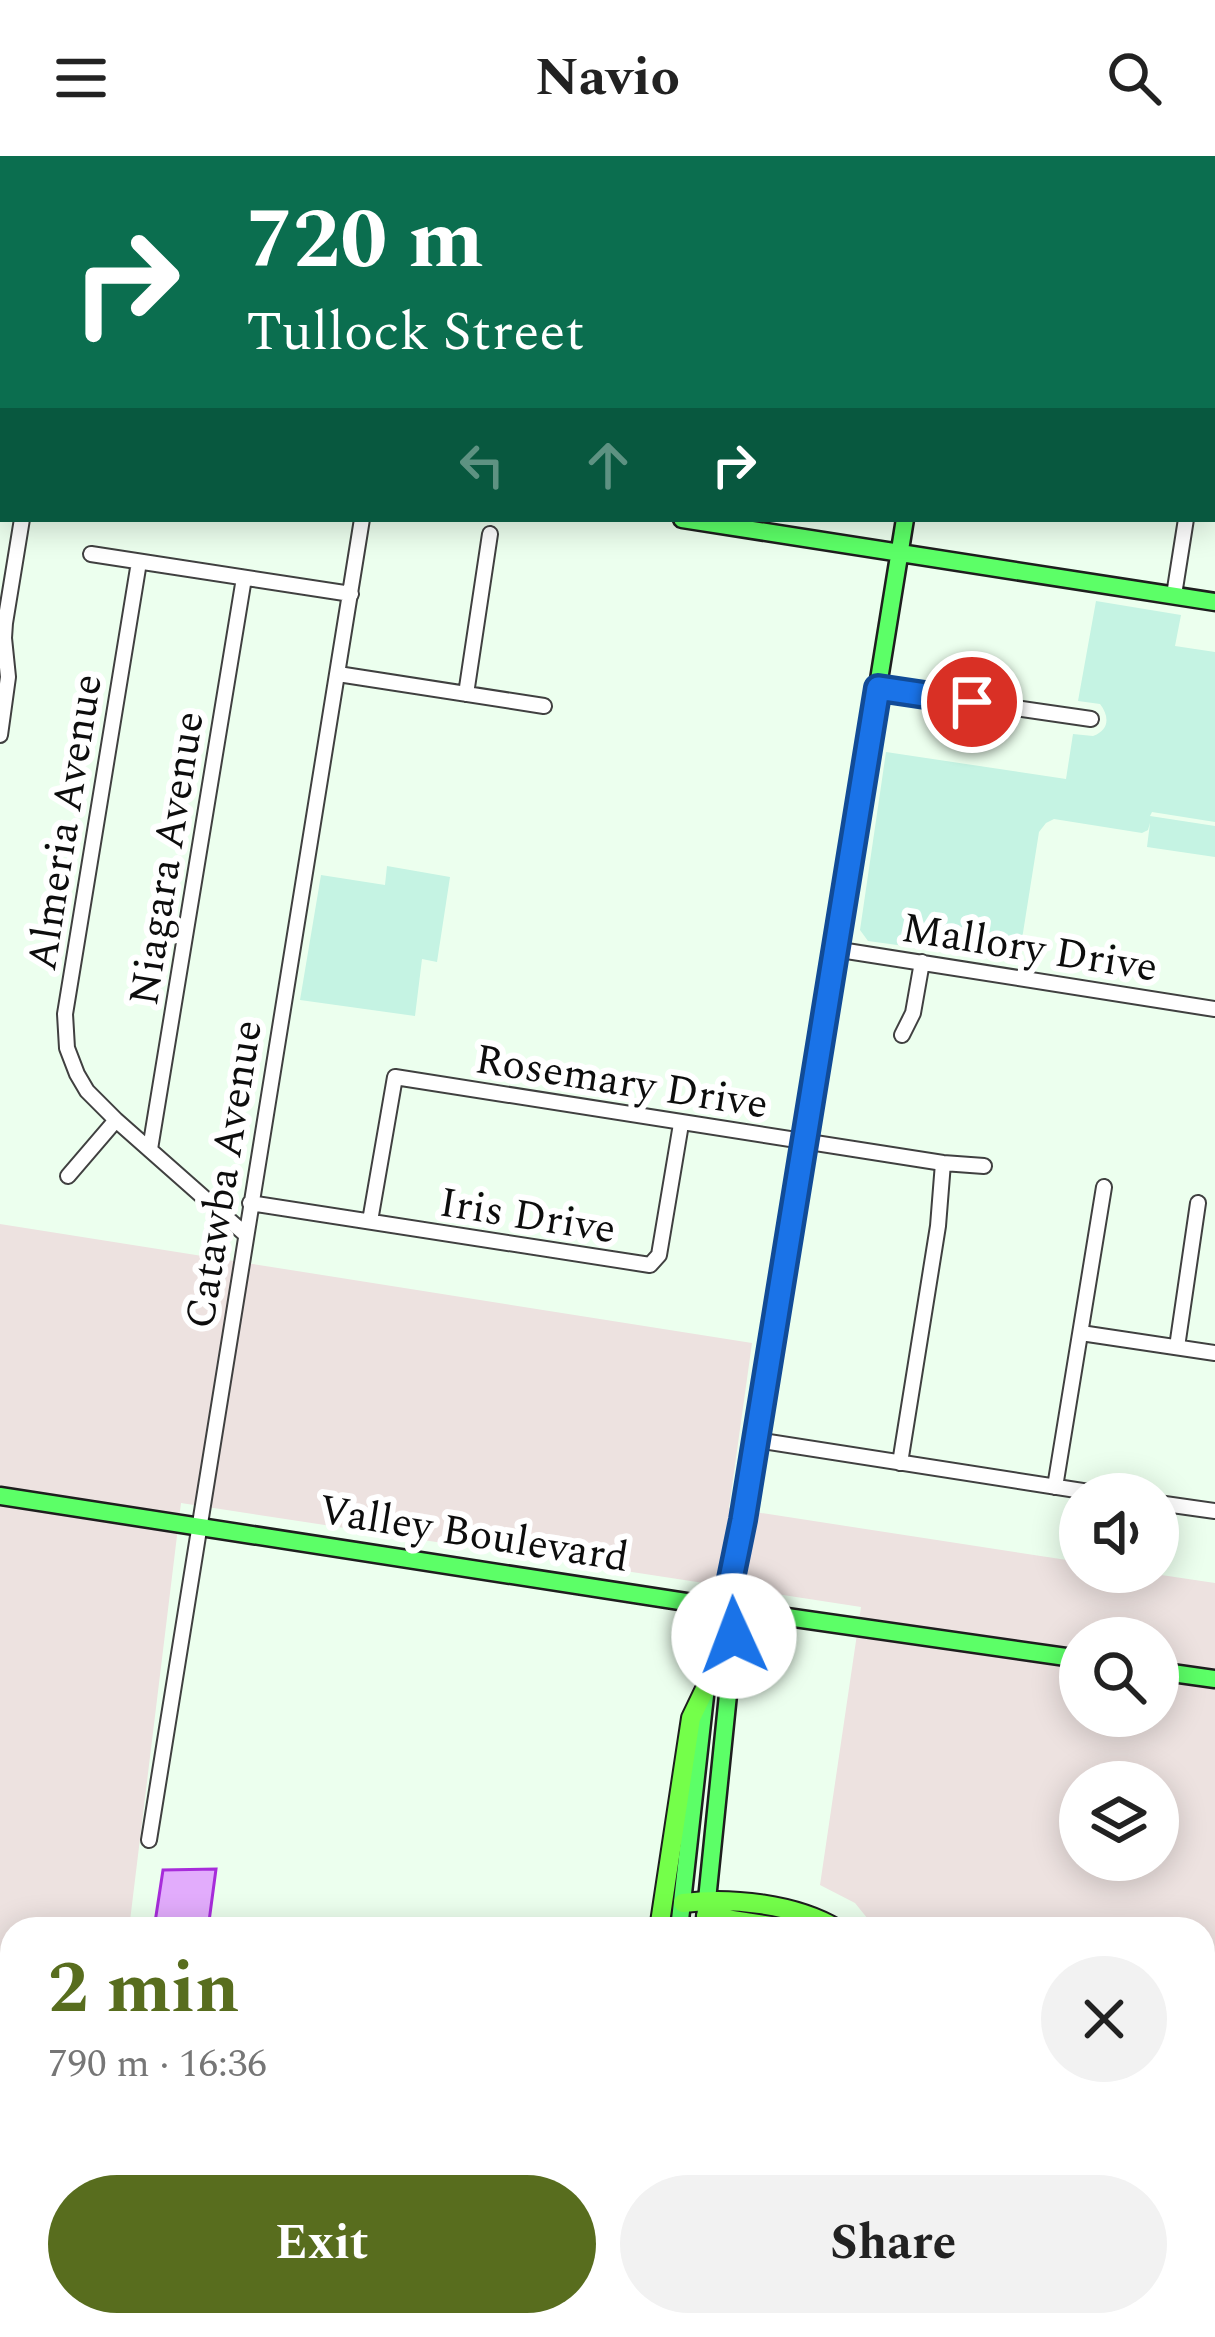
<!DOCTYPE html>
<html lang="en">
<head>
<meta charset="utf-8">
<style>
  :root { --surface:#fff; --page:#f2f2f2; --text:#222; --muted:#767676; --accent:#586d1e }
  body { margin:0; font-family:Spectral,serif; background:var(--page); color:var(--text); height:100vh; display:flex; flex-direction:column; font-size:45px; white-space:nowrap }
  * { box-sizing:border-box; margin:0 }
  p { font-size:39px; color:var(--muted) }
  .icon { flex:none; width:66px; height:66px; fill:none; stroke:currentColor; stroke-width:2; stroke-linecap:round; stroke-linejoin:round }
  .map { position:relative; flex:1; overflow:hidden }
  .details { position:absolute; left:0px; top:1761px; width:1215px; height:420px; display:flex; flex-direction:column; background:var(--surface); border-radius:36px 36px 0 0; box-shadow:0 6px 30px #0003 }
  .details>* { flex:none }
  .top-card { position:absolute; left:0px; top:0px; width:1215px; height:366px; box-shadow:0 6px 30px #0003; background:#0b6e4f; color:#fff; overflow:hidden }
  .buttons { position:absolute; left:1059px; top:1317px; display:grid; gap:24px }
  .buttons a { display:grid; place-items:center; width:120px; height:120px; border-radius:50%; background:var(--surface); box-shadow:0 6px 30px #0003; font-size:60px }
  .pin { position:absolute; display:grid; place-items:center; width:102px; height:102px; color:#fff; margin:-51px; border:6px solid #fff; border-radius:50%; box-shadow:0 3px 12px #0007 }
  .me { position:absolute; width:132px; margin:-66px; rotate:358deg; stroke-linejoin:round; filter:drop-shadow(0 0 9px #0008) }
  .turn { display:flex; align-items:center; gap:42px; height:252px; padding:0 48px; font-size:54px }
  .turn .icon { width:156px; height:156px; stroke-width:2.5 }
  .turn b { display:block; font-size:84px; line-height:102px }
  .lanes { display:flex; align-items:center; height:114px; padding:0 48px; background:#0003; justify-content:center; gap:60px; direction:ltr }
  .lanes .off { opacity:.35 }
  .round { display:grid; place-items:center; flex:none; width:126px; height:126px; border-radius:63px; background:var(--page) }
  .overview { display:flex; align-items:center; justify-content:space-between; height:204px; padding:0 48px }
  h1 { font-size:72px; font-weight:700; line-height:90px; color:var(--accent) }
  .primary-button { display:flex; gap:24px; margin-top:auto; padding:24px 48px }
  .primary-button a { flex:1; height:138px; border-radius:72px; background:var(--accent); color:#fff; font-size:48px; font-weight:700; line-height:138px; text-align:center }
  .primary-button a+a { background:var(--page); color:var(--text) }
  header { display:flex; justify-content:space-between; align-items:center; height:156px; padding:0 48px; background:var(--surface); font-size:54px; font-weight:700 }
  .map>svg:first-child { display:block }
  .industrial { fill:#ede2e0; fill-rule:evenodd }
  .pitch { fill:#c5f3e3 }
  .water { fill:#e2acfc; stroke:#a72cda; stroke-width:3 }
  .lines { fill:none; stroke-linecap:round; stroke-linejoin:round }
  .stream { stroke:#a72cda; stroke-width:3 }
  .minor-casing { stroke:#404040; stroke-width:18 }
  .major-casing { stroke:#1e1e1e; stroke-width:21 }
  .highway-casing { stroke:#1e1e1e; stroke-width:22 }
  .minor { stroke:#fff; stroke-width:14 }
  .major { stroke:#5cff67; stroke-width:16 }
  .highway { stroke:#74ff4a; stroke-width:18 }
  .rail { stroke:#9bc918; stroke-width:3 }
  .route-casing { stroke:#114b97; stroke-width:30 }
  .route { stroke:#1a73e8; stroke-width:21 }
  .labels { text-anchor:middle; stroke-width:12; stroke-linejoin:round; paint-order:stroke }
  .street-label { font-size:42px; fill:#0d0d0d; stroke:#fff }
</style>
</head>
<body>
<header><svg class="icon" aria-label="menu" viewBox="0 0 24 24"><path d="M4 6h16M4 12h16M4 18h16"/></svg>Navio<svg class="icon" aria-label="search" viewBox="0 0 24 24"><circle cx="10" cy="10" r="6"/><path d="M15 15l6 6"/></svg></header>
<div class="map">
<svg width="1215" height="2181" viewBox="0 0 1215 2181">
  <rect width="100%" height="100%" fill="#ecffee"/>
  <!-- industrial -->
  <path class="industrial" d="M 0,1068 L 752,1187 L 729,1352 L 1080,1406 L 1080,1416 L 1141,1416 L 1215,1427 L 1215,1857 L 1203,1855 L 1203,1773 L 876,1773 L 855,1747 L 820,1729 L 861,1451 L 181,1347 L 129,1773 L 12,1773 L 12,1838 L 0,1837 ZM 1080,1482 L 1158,1482 L 1158,1560 L 1080,1560 ZM 1080,1626 L 1158,1626 L 1158,1704 L 1080,1704 Z
    M 0,1978 L 12,1979 L 12,2169 L 596,2169 L 594,2181 L 0,2181 Z"/>
  <!-- pitch -->
  <path class="pitch" d="M 1096,445 L 1181,459 L 1175,490 L 1215,496 L 1215,666 L 1152,656 L 1150,660 L 1215,670 L 1215,701 L 1147,691 L 1150,667 L 1148,674 L 1142,677 L 1054,663 L 1046,667 L 1039,676 L 1022,783 L 937,770 L 937,778 C 927,780 922,783 919,792 L 868,785 L 860,774 L 886,596 L 1066,623 L 1073,578 L 1093,580 C 1109,574 1110,561 1100,548 L 1078,545 Z
    M 387,710 L 450,721 L 437,806 L 422,803 L 415,860 L 300,844 L 321,719 L 385,729 Z"/>
  <!-- water -->
  <path class="water" d="M 216,1713 L 208,1773 L 154,1773 L 163,1714 Z"/>
  <g class="lines">
    <!-- stream -->
    <path class="stream" d="M 0,1847 L 12,1848
      M 1205,1995 L 1215,1997"/>
    <!-- minor casing -->
    <g class="minor-casing">
      <path id="minor" d="M 458,0 L 477,3
        M 419,3 L 420,0
        M 531,3 L 532,0
        M 638,3 L 638,0
        M 0,42 L 3,43
        M 91,398 L 351,438
        M 139,406 L 65,858 L 67,892 L 77,918 L 87,935 L 116,964 L 245,1078
        M 1174,439 L 1186,363
        M 338,518 L 544,550
        M 878,532 L 1091,563
        M 466,538 L 490,378
        M 0,579 L 8,521 L 4,482 L 5,467 L 22,363
        M 834,793 L 1215,853
        M 902,879 L 913,857 L 922,806
        M 150,993 L 244,422
        M 68,1020 L 116,964
        M 250,1047 L 650,1109 L 659,1099 L 681,968
        M 370,1065 L 395,921 L 943,1007 L 984,1010
        M 1081,1177 L 1215,1197
        M 1177,1191 L 1198,1047
        M 756,1284 L 1102,1338
        M 900,1307 L 938,1070 L 943,1007
        M 1055,1331 L 1104,1031
        M 1158,1347 L 1215,1355
        M 149,1684 L 362,363
        M 1203,1948 L 1215,1950
        M 0,2152 L 12,2154
        M 107,2169 L 183,2181
        M 66,2181 L 67,2169"/>
    </g>
    <!-- major casing -->
    <g class="major-casing">
      <path id="major" d="M 956,3 L 957,0
        M 969,3 L 969,0
        M 0,259 L 3,259
        M 682,363 L 1215,446
        M 0,1340 L 725,1452 L 1080,1503
        M 1158,1515 L 1215,1523
        M 679,1773 L 712,1477 L 725,1452 L 743,1364 L 905,363
        M 704,1773 L 734,1480 L 725,1452
        M 614,2181 L 616,2169
        M 635,2181 L 637,2169"/>
    </g>
    <!-- highway casing -->
    <g class="highway-casing">
      <path id="highway" d="M 683,1747 C 731,1741 796,1748 837,1773
        M 706,1760 L 791,1773
        M 659,1773 L 691,1562 L 704,1535
        M 0,1862 L 12,1863
        M 0,1876 L 12,1877
        M 0,1923 L 12,1925
        M 1203,2011 L 1215,2014
        M 1203,2032 L 1215,2033
        M 1203,2064 L 1215,2066
        M 1203,2079 L 1215,2081"/>
    </g>
    <!-- minor -->
    <use href="#minor" class="minor"/>
    <!-- major -->
    <use href="#major" class="major"/>
    <!-- highway -->
    <use href="#highway" class="highway"/>
    <!-- rail -->
    <path class="rail" d="M 0,1956 L 12,1958
      M 1203,2112 L 1215,2113"/>
  </g>
  <g class="lines">
    <!-- route casing -->
    <g class="route-casing">
      <path id="route" d="M 734,1480 L 725,1452 L 743,1364 L 878,532 L 972,546"/>
    </g>
    <!-- route -->
    <use href="#route" class="route"/>
  </g>
  <g class="labels">
    <!-- street labels -->
    <g class="street-label">
      <text transform="translate(63 666) rotate(-81)" y="15">Almeria Avenue</text>
      <text transform="translate(165 702) rotate(-81)" y="15">Niagara Avenue</text>
      <text transform="translate(1030 790) rotate(9)" y="15">Mallory Drive</text>
      <text transform="translate(622 924) rotate(9)" y="15">Rosemary Drive</text>
      <text transform="translate(222 1018) rotate(-81)" y="15">Catawba Avenue</text>
      <text transform="translate(528 1058) rotate(9)" y="15">Iris Drive</text>
      <text transform="translate(474 1376) rotate(9)" y="15">Valley Boulevard</text>
    </g>
  </g>
</svg>
<div class="buttons">
<a><svg class="icon" aria-label="sound" viewBox="0 0 24 24"><path d="M4 9h4l5-4v14l-5-4H4zM17 9q2 3 0 6"/></svg></a>
<a><svg class="icon" aria-label="search" viewBox="0 0 24 24"><circle cx="10" cy="10" r="6"/><path d="M15 15l6 6"/></svg></a>
<a><svg class="icon" aria-label="layers" viewBox="0 0 24 24"><path d="M12 4l9 5-9 5-9-5zM3 14l9 5 9-5"/></svg></a>
</div>
<div class="pin" style="left:972px;top:546px;background:#d93025"><svg class="icon" aria-label="arrive" viewBox="0 0 24 24"><path d="M6 21V4h12l-3 4 3 4H6"/></svg></div>
<svg class="me" style="left:734px;top:1480px" viewBox="-20 -20 40 40"><circle r="19" fill="#fff"/><path d="M0-13L10 11 0 6-10 11z" fill="#1a73e8"/></svg>
<div class="top-card">
<div class="turn"><svg class="icon" aria-label="right" viewBox="0 0 24 24"><path d="M7 20v-9h11M14 6l5 5-5 5"/></svg><div><b>720 m</b>Tullock Street</div></div>
<div class="lanes"><svg class="icon off" aria-label="left" viewBox="0 0 24 24"><path d="M17 20v-9H6M10 6l-5 5 5 5"/></svg><svg class="icon off" aria-label="ahead" viewBox="0 0 24 24"><path d="M12 20V5M6 11l6-6 6 6"/></svg><svg class="icon" aria-label="right" viewBox="0 0 24 24"><path d="M7 20v-9h11M14 6l5 5-5 5"/></svg></div>
</div>
<section class="details">
<div class="overview"><div><h1>2 min</h1><p>790 m · 16:36</p></div><a class="round"><svg class="icon" aria-label="close" viewBox="0 0 24 24"><path d="M6 6l12 12M18 6L6 18"/></svg></a></div>
<div class="primary-button"><a>Exit</a><a>Share</a></div>
</section>
</div>
</body>
</html>
